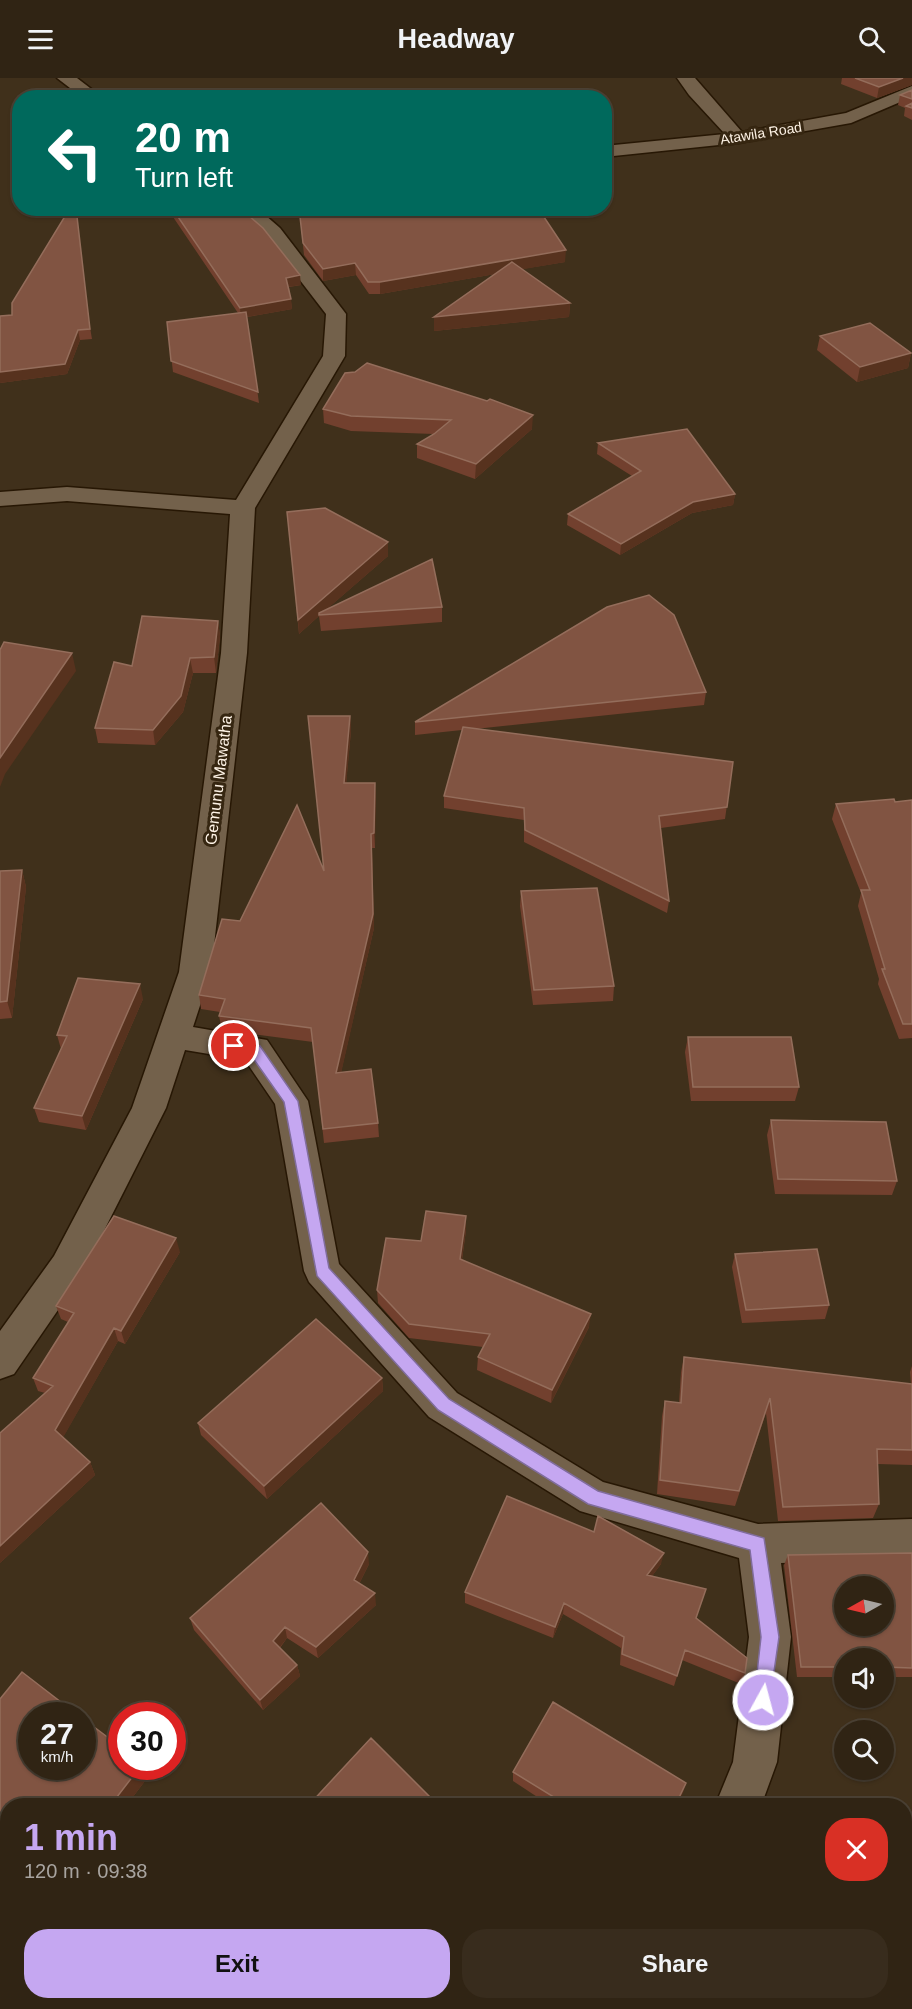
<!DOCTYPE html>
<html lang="en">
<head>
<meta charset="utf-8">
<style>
  :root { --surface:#302414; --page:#382c1d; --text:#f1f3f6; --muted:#a8a4a0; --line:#4b4134; --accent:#c5a7f1 }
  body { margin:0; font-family:Arial,sans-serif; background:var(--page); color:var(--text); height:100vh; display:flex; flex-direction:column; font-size:22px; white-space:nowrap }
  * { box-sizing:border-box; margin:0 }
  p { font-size:20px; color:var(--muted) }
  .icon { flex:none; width:33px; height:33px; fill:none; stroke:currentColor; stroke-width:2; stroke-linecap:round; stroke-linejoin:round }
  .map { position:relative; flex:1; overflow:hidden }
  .panel { position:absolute; left:0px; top:1720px; width:912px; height:212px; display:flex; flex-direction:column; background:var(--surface); border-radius:24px 24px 0 0; box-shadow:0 2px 4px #0004,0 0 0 2px var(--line) }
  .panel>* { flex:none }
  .guide { position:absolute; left:12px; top:12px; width:600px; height:126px; border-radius:24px; box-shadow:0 2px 4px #0004,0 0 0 2px var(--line); background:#00695c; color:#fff; overflow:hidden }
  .needle { width:39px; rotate:262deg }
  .fabs { position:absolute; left:834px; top:1498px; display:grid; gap:12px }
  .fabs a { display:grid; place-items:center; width:60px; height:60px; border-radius:50%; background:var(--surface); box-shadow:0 2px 4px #0004,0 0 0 2px var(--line); font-size:30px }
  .speed { position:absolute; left:18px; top:1624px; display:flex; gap:12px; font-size:30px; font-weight:700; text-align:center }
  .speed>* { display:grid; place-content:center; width:78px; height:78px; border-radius:50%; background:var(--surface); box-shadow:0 2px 4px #0004,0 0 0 2px var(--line); line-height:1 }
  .speed small { font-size:15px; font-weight:400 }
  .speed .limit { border:9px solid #d22; background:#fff; color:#111 }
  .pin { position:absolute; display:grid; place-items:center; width:51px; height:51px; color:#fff; margin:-26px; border:3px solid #fff; border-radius:50%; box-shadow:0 2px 6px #0007 }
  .me { position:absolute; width:66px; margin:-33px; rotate:7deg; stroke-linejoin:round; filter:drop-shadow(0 0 4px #0008) }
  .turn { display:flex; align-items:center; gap:21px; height:126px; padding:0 24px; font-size:27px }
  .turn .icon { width:78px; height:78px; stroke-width:2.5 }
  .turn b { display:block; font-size:42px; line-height:51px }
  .round { display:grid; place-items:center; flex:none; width:63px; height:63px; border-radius:24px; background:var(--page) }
  .summary { display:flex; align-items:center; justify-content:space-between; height:102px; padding:0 24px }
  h1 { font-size:36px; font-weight:800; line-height:45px; color:var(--accent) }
  .action { display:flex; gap:12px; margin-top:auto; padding:12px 24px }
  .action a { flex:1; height:69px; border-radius:24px; background:var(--accent); color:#111; font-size:24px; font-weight:800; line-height:69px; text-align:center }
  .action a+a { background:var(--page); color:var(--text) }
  header { display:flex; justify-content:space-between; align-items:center; height:78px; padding:0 24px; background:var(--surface); font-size:27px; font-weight:800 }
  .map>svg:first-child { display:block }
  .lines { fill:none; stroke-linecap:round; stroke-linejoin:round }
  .minor-casing { stroke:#271704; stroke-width:3 }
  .minor { fill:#73614b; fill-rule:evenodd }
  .wall { fill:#72402e }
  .shaded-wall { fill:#57321e }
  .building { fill:#815442; stroke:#946d5b; stroke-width:1.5; fill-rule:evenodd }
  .route { fill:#c5a7f1; stroke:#806d9d; stroke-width:1.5 }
  .labels { text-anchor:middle; stroke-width:6; stroke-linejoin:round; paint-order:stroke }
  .far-street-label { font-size:14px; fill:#fef3e6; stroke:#362611 }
  .street-label { font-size:16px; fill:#fef3e6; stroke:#362611 }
</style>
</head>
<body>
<header><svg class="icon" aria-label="menu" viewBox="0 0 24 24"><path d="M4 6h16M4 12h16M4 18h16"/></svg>Headway<svg class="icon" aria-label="search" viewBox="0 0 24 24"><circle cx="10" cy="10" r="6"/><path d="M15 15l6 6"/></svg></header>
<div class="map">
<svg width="912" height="1931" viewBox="0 0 912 1931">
  <rect width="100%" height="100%" fill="#40301b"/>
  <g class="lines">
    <!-- minor casing -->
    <g class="minor-casing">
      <path id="minor" d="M 57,0 L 77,0 L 103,20 L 83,20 Z
        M 677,0 L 695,0 L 742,54 L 846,35 L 912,8 L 912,19 L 851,45 L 738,65 L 604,79 L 604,68 L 725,56 L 689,17 Z
        M 236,130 L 257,130 L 280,150 L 343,232 L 346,236 L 345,278 L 255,430 L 247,575 L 211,894 L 193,949 L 267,962 L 308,1023 L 339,1186 L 457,1315 L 603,1404 L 758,1446 L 912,1441 L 912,1481 L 781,1485 L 791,1559 L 777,1684 L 761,1728 L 715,1728 L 733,1684 L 749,1559 L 739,1480 L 580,1433 L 429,1339 L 309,1204 L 304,1193 L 275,1026 L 245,982 L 185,972 L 166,1030 L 80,1200 L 14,1296 L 0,1301 L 0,1253 L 54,1178 L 132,1030 L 179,894 L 221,575 L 230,436 L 67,423 L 0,428 L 0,414 L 67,409 L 236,422 L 323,278 L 326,236 L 266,158 Z
        M 635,1924 L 684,1924 L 682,1931 L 633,1931 Z"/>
    </g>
    <!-- minor -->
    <use href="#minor" class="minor"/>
  </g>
  <!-- wall -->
  <path class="wall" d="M 842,0 L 912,0 L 912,7 L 877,20 L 841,6 Z
    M 912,12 L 912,42 L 904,38 L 905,30 L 898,27 L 900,17 Z
    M 70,130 L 92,261 L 80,262 L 67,296 L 0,305 L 0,238 L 12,237 Z
    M 170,130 L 240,130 L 301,207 L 289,209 L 292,231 L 247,239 L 259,325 L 173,294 L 167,244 L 238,235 L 171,136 Z
    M 299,130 L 565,184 L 522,191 L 570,225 L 569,239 L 434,253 L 434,239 L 495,196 L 380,216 L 369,216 L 356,197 L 323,203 L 304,177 Z
    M 820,258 L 911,275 L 908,290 L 857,304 L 817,272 Z
    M 345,295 L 532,351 L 475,401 L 417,380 L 417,366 L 434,356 L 351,353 L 324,345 L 323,331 Z
    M 598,365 L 735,416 L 733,427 L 692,435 L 620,477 L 567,447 L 568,436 L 632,398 L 597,376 Z
    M 287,434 L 388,464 L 388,478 L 328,530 L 442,529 L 442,544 L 321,553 L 319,538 L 299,556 Z
    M 218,543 L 220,558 L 216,595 L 193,595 L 183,634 L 155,667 L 98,665 L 95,650 L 132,588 Z
    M 706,614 L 704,627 L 475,651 L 733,684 L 725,741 L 661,750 L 669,823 L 667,835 L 524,764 L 524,742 L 444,730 L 444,718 L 462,652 L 415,657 L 415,644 Z
    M 350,638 L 351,653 L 346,705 L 375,705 L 375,770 L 372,770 L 374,850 L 341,994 L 378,1045 L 379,1059 L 324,1065 L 313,964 L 222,952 L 219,938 L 220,934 L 201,931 L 199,917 L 240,843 L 324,792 Z
    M 912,722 L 912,960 L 899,961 L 878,906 L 879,901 L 858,828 L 861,815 L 832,741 L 836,726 L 895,724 Z
    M 22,792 L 26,809 L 12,940 L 0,941 L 0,793 Z
    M 521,813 L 614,908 L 613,923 L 533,927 L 520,828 Z
    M 143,921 L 86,1052 L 39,1044 L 34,1030 L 61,971 L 57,957 Z
    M 688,959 L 799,1009 L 795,1023 L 691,1023 L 685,974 Z
    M 771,1042 L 897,1103 L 892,1117 L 775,1116 L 767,1057 Z
    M 466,1152 L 462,1182 L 589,1249 L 551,1325 L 477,1292 L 478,1279 L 483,1269 L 409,1260 L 378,1225 L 377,1212 L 421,1163 Z
    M 180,1174 L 125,1266 L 118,1263 L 63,1359 L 90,1384 L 95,1397 L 0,1485 L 45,1315 L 38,1313 L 33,1300 L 68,1244 L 61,1241 L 56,1228 Z
    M 735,1176 L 829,1227 L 825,1241 L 742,1245 L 732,1189 Z
    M 684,1279 L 911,1306 L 910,1294 L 912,1288 L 912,1387 L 878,1386 L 879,1426 L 873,1440 L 778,1443 L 766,1335 L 735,1428 L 657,1416 L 662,1338 L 665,1323 L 679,1325 L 681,1294 Z
    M 382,1300 L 383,1313 L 267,1421 L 201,1357 L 198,1345 Z
    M 912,1475 L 912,1599 L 884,1599 L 884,1581 L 844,1581 L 844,1599 L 797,1599 L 784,1487 L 788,1477 Z
    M 369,1486 L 359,1506 L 376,1527 L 318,1580 L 287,1560 L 280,1570 L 297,1587 L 300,1598 L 263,1632 L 194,1552 L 190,1540 Z
    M 661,1486 L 652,1498 L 697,1540 L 745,1595 L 741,1606 L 682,1582 L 674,1608 L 620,1587 L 621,1570 L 563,1536 L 553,1560 L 465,1525 L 465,1514 Z
    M 0,1621 L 148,1699 L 126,1728 L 8,1728 L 8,1777 L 0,1771 Z
    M 513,1694 L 686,1705 L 676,1728 L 551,1728 L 513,1703 Z
    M 828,1924 L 904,1924 L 912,1931 L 826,1931 Z"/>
  <!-- shaded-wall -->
  <path class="shaded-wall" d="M 903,0 L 912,0 L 912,7 L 877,20 L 879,9 Z
    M 566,172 L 565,184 L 380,216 L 380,204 Z
    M 355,185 L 356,197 L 323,203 L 323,191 Z
    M 300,197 L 301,207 L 287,209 L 286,200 Z
    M 291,221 L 292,231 L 241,240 L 240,230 Z
    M 570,225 L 569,239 L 434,253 L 434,239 Z
    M 78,252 L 80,262 L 67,296 L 0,305 L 0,294 Z
    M 911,275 L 908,290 L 857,304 L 860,289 Z
    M 533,337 L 532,351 L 475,401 L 476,386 Z
    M 735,416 L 733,427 L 692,435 L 620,477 L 621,466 L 693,424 Z
    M 388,464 L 388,478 L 319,538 L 319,535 L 319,538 L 299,556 L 298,542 Z
    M 218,543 L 220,558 L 216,595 L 214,579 Z
    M 72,575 L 76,593 L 5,696 L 0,709 L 0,680 Z
    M 190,580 L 193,595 L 183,634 L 155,667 L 153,652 Z
    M 350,638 L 351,653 L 345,720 L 344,705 Z
    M 375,705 L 376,719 L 375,770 L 374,755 Z
    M 371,756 L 374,850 L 338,1009 L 336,995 Z
    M 22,792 L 26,809 L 12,940 L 7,923 Z
    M 140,906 L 143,921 L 86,1052 L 82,1038 Z
    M 466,1138 L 466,1152 L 460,1195 L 460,1181 Z
    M 176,1160 L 180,1174 L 125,1266 L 121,1253 Z
    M 591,1236 L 589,1249 L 551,1325 L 552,1312 Z
    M 114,1250 L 118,1263 L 60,1365 L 55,1352 Z
    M 382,1300 L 383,1313 L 267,1421 L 264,1408 Z
    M 90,1384 L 95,1397 L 0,1485 L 0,1468 Z
    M 368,1474 L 369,1486 L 355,1514 L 354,1502 Z
    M 664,1475 L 661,1486 L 644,1509 L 647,1497 Z
    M 375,1515 L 376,1527 L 318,1580 L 316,1569 Z
    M 564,1525 L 563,1536 L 553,1560 L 555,1549 Z
    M 285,1549 L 287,1560 L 276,1574 L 273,1563 Z
    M 297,1587 L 300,1598 L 263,1632 L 260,1622 Z
    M 140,1689 L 143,1689 L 148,1699 L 126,1728 L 110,1728 Z
    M 686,1705 L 683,1715 L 676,1728 L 675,1728 Z"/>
  <!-- building -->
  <path class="building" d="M 855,0 L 903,0 L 879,9 Z
    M 912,12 L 912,21 L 900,17 Z
    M 912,25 L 912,30 L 906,28 Z
    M 70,130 L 76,130 L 90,251 L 78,252 L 65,286 L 0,294 L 0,238 L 12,237 L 12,225 Z
    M 172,130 L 240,130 L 263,150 L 300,197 L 286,200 L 291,221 L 240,230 Z
    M 299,130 L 538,130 L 566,172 L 380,204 L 368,204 L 355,185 L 323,191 L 303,165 Z
    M 512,184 L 570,225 L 434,239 Z
    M 246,234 L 258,314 L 171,283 L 167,244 Z
    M 870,245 L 911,275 L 860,289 L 820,258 Z
    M 367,285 L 487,323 L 490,321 L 533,337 L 476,386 L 417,366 L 434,356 L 451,342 L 351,338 L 323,331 L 345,295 L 355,294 Z
    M 687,351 L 735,416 L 693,424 L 621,466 L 568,436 L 641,393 L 598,365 Z
    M 325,430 L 388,464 L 298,542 L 287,434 Z
    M 432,481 L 442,529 L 319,537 L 319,535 Z
    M 649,517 L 674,537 L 706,614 L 415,644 L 607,529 Z
    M 142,538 L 218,543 L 214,579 L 190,580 L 181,618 L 153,652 L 95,650 L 114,584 L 132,588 Z
    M 4,564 L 72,575 L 0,680 L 0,572 Z
    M 308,638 L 350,638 L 344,705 L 375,705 L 374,755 L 371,756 L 373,836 L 336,995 L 371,991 L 378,1045 L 323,1051 L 311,950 L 219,938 L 225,921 L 199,917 L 222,841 L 240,843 L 297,727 L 324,793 Z
    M 463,649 L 733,684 L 727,729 L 659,738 L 669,823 L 525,752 L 524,730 L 444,718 Z
    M 894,721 L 895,724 L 912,722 L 912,946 L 903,946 L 882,891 L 885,891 L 861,812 L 870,812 L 836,726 Z
    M 22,792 L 7,923 L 0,924 L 0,793 Z
    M 597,810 L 614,908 L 534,912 L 521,813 Z
    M 78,900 L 140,906 L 82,1038 L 34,1030 L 67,958 L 57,957 Z
    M 688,959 L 791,959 L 799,1009 L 693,1009 Z
    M 771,1042 L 886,1044 L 897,1103 L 778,1101 Z
    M 426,1133 L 466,1138 L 460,1181 L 591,1236 L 552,1312 L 478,1279 L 490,1256 L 409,1246 L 377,1212 L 386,1160 L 421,1163 Z
    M 114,1138 L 176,1160 L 121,1253 L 114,1250 L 55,1352 L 90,1384 L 0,1468 L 0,1355 L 53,1308 L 33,1300 L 74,1235 L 56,1228 Z
    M 817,1171 L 829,1227 L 746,1232 L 735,1176 Z
    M 316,1241 L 382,1300 L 264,1408 L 198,1345 Z
    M 684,1279 L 912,1306 L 912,1372 L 877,1371 L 879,1426 L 783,1429 L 770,1320 L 739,1413 L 660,1402 L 665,1323 L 681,1325 Z
    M 507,1418 L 594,1454 L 598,1438 L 664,1475 L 647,1497 L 706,1511 L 696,1540 L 747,1580 L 745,1595 L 685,1572 L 677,1598 L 622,1576 L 624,1559 L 564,1525 L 555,1549 L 465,1514 Z
    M 321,1425 L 368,1474 L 354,1502 L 375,1515 L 316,1569 L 285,1549 L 273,1563 L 297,1587 L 260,1622 L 190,1540 Z
    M 912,1475 L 912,1590 L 884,1589 L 884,1581 L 844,1581 L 844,1589 L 801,1589 L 788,1477 ZM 844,1509 L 884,1509 L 884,1548 L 844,1548 Z
    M 22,1594 L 79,1638 L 32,1638 L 32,1689 L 82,1689 L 82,1640 L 122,1670 L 122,1689 L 140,1689 L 110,1728 L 8,1728 L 8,1772 L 0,1766 L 0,1621 Z
    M 553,1624 L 686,1705 L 675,1728 L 560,1728 L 562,1724 L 513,1694 Z
    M 371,1660 L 439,1728 L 308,1728 Z
    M 904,1907 L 912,1911 L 912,1931 L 830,1931 L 832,1924 L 904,1924 Z
    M 172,1924 L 180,1924 L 185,1931 L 166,1931 Z
    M 446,1924 L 542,1924 L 554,1931 L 442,1931 Z
    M 687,1924 L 773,1924 L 788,1931 L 672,1931 L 673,1926 L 687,1926 Z"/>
  <!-- route -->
  <path class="route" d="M 234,963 L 260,968 L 298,1023 L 329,1190 L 449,1321 L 598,1413 L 764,1460 L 779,1559 L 769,1628 L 763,1631 L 756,1628 L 754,1622 L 761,1559 L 750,1472 L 588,1426 L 438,1332 L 317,1198 L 284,1024 L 250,976 L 229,972 L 227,968 Z"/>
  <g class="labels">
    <!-- far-street labels -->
    <g class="far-street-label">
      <text transform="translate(761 55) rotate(-9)" y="5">Atawila Road</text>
    </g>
    <!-- street labels -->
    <g class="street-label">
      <text transform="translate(218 702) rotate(-83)" y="6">Gemunu Mawatha</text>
    </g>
  </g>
</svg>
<div class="fabs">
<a><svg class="needle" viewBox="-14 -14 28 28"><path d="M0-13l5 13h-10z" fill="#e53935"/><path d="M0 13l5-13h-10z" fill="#a8a4a0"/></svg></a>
<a><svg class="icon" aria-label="sound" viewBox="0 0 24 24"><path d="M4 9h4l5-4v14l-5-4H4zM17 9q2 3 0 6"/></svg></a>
<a><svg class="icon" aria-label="search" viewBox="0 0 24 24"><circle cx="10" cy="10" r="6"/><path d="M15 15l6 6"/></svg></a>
</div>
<div class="speed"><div>27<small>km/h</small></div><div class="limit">30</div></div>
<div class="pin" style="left:234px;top:968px;background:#d93025"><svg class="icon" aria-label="arrive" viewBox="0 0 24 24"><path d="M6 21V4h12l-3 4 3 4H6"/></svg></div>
<svg class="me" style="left:763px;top:1622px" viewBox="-20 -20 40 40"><circle r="17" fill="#c5a7f1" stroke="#fff" stroke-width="3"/><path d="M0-11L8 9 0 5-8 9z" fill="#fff"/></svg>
<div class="guide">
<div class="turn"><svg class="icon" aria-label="left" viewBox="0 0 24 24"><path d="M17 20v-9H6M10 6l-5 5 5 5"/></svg><div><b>20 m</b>Turn left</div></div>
</div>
<section class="panel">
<div class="summary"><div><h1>1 min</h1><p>120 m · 09:38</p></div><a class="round" style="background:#d93025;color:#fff"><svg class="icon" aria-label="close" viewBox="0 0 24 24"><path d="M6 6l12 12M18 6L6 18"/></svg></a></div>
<div class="action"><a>Exit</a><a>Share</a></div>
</section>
</div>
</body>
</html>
